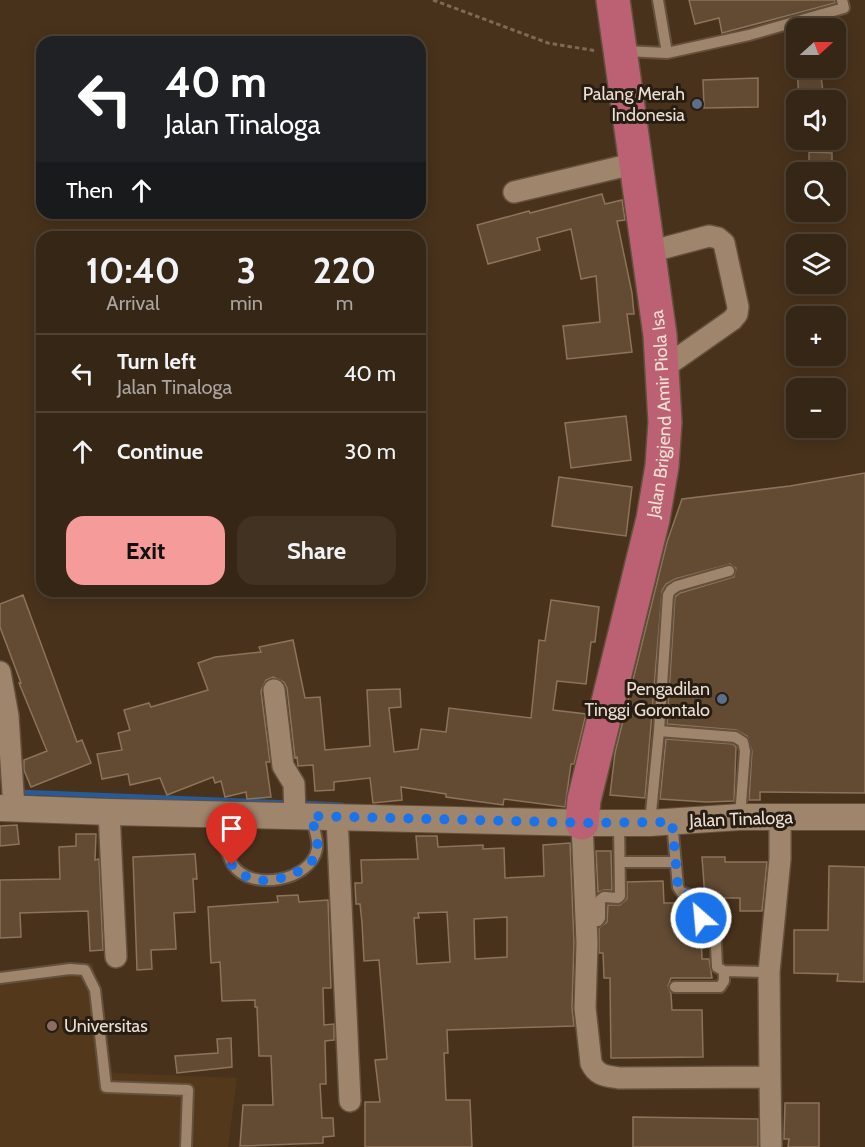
<!DOCTYPE html>
<html lang="en">
<head>
<meta charset="utf-8">
<style>
  :root { --surface:#362615; --page:#413222; --text:#f1f3f6; --muted:#aaa5a0; --line:#504334; --accent:#f59b99 }
  body { margin:0; font-family:Cabin,sans-serif; background:var(--page); color:var(--text); height:100vh; display:flex; flex-direction:column; font-size:22px; white-space:nowrap }
  * { box-sizing:border-box; margin:0 }
  p { font-size:20px; color:var(--muted) }
  .icon { flex:none; width:33px; height:33px; fill:none; stroke:currentColor; stroke-width:2; stroke-linecap:round; stroke-linejoin:round }
  .map { position:relative; flex:1; overflow:hidden }
  .details { position:absolute; left:36px; top:231px; width:390px; height:366px; display:flex; flex-direction:column; background:var(--surface); border-radius:18px; box-shadow:0 3px 15px #0003,0 0 0 2px var(--line) }
  .details>* { flex:none }
  .hud { position:absolute; left:36px; top:36px; width:390px; height:183px; border-radius:18px; box-shadow:0 3px 15px #0003,0 0 0 2px var(--line); background:#202124; color:#fff; overflow:hidden }
  .needle { width:39px; rotate:69deg }
  .buttons { position:absolute; left:786px; top:18px; display:grid; gap:12px }
  .buttons a { display:grid; place-items:center; width:60px; height:60px; border-radius:12px; background:var(--surface); box-shadow:0 3px 15px #0003,0 0 0 2px var(--line); font-size:30px }
  .pin { position:absolute; display:grid; place-items:center; width:51px; height:51px; color:#fff; margin:-62px -26px; border-radius:50% 50% 50% 0; rotate:-45deg; box-shadow:0 0 6px #0007 }
  .pin .icon { rotate:45deg }
  .me { position:absolute; width:66px; margin:-33px; rotate:333deg; stroke-linejoin:round; filter:drop-shadow(0 0 4px #0008) }
  .turn { display:flex; align-items:center; gap:21px; height:126px; padding:0 30px; font-size:27px }
  .turn .icon { width:78px; height:78px; stroke-width:2.5 }
  .turn b { display:block; font-size:42px; line-height:51px }
  .then { display:flex; align-items:center; height:57px; padding:0 30px; background:#0003; gap:12px; font-size:22px }
  .eta { display:flex; justify-content:space-evenly; align-items:center; height:102px; text-align:center }
  .eta b { font-size:36px; font-weight:700; line-height:42px }
  .button { display:flex; gap:12px; margin-top:auto; padding:12px 30px }
  .button a { flex:1; height:69px; border-radius:18px; background:var(--accent); color:#111; font-size:24px; font-weight:700; line-height:69px; text-align:center }
  .button a+a { background:var(--page); color:var(--text) }
  ul { padding:0; list-style:none }
  li { display:flex; align-items:center; gap:18px; height:78px; padding:0 30px; border-top:2px solid var(--line) }
  li div { flex:1 }
  li b { display:block; font-size:22px }
  li em { font-style:normal }
  .map>svg:first-child { display:block }
  .built { fill:#53381c }
  .lines { fill:none; stroke-linecap:round; stroke-linejoin:round }
  .stream { stroke:#275a97; stroke-width:5 }
  .building { fill:#624a33; stroke:#8c735a; stroke-width:1.5; fill-rule:evenodd }
  .service-casing { stroke:#63503d; stroke-width:14 }
  .minor-casing { stroke:#63503d; stroke-width:24 }
  .tertiary-casing { stroke:#63503d; stroke-width:28 }
  .primary-casing { stroke:#63503d; stroke-width:36 }
  .path { stroke:#7d6956; stroke-width:3; stroke-dasharray:4.5 3; stroke-linecap:butt }
  .service { stroke:#9f856c; stroke-width:10 }
  .minor { stroke:#9f856c; stroke-width:21 }
  .tertiary { stroke:#9f856c; stroke-width:26 }
  .primary { stroke:#bc6174; stroke-width:33 }
  .route { stroke:#1a73e8; stroke-width:10; stroke-dasharray:0 18 }
  .service-dot { fill:#5c6f8a; stroke:#271d13; stroke-width:2 }
  .education-dot { fill:#8d6e63; stroke:#271d13; stroke-width:2 }
  .labels { text-anchor:middle; stroke-width:6; stroke-linejoin:round; paint-order:stroke }
  .poi-label { font-size:18px; fill:#eddfd2; stroke:#271d13; text-anchor:end }
  .street-label { font-size:18px; fill:#eddfd2; stroke:#271d13 }
</style>
</head>
<body>
<div class="map">
<svg width="865" height="1147" viewBox="0 0 865 1147">
  <rect width="100%" height="100%" fill="#48321c"/>
  <!-- built -->
  <path class="built" d="M 93,962 L 113,1073 L 237,1078 L 228,1147 L 0,1147 L 0,978 Z"/>
  <g class="lines">
    <!-- stream -->
    <path class="stream" d="M 18,792 L 291,803
      M 300,803 L 342,805"/>
  </g>
  <!-- building -->
  <path class="building" d="M 689,0 L 835,0 L 835,3 L 722,33 L 719,18 L 695,24 Z
    M 797,68 L 820,68 L 824,100 L 799,100 Z
    M 758,78 L 758,107 L 704,108 L 703,80 Z
    M 809,152 L 832,153 L 832,172 L 809,172 Z
    M 602,194 L 605,204 L 622,200 L 625,220 L 617,221 L 632,293 L 634,314 L 627,314 L 632,352 L 567,359 L 563,326 L 600,322 L 596,276 L 581,279 L 571,229 L 537,238 L 540,250 L 488,264 L 477,225 L 529,211 L 530,213 Z
    M 626,416 L 631,460 L 571,468 L 565,423 Z
    M 865,473 L 865,793 L 760,792 L 760,800 L 749,800 L 752,751 L 747,736 L 736,730 L 667,724 L 675,597 L 680,593 L 734,577 L 736,568 L 730,564 L 675,579 L 666,584 L 662,591 L 645,798 L 610,795 L 615,753 L 667,542 L 682,499 L 790,486 Z
    M 559,477 L 632,487 L 626,536 L 552,526 Z
    M 23,595 L 77,742 L 82,740 L 91,763 L 31,787 L 24,770 L 24,760 L 47,751 L 19,683 L 21,683 L 0,627 L 0,604 Z
    M 551,600 L 599,607 L 595,642 L 591,642 L 586,684 L 557,681 L 553,710 L 586,714 L 574,764 L 571,764 L 565,807 L 504,799 L 503,805 L 446,797 L 446,794 L 401,787 L 402,800 L 373,803 L 370,778 L 334,782 L 334,790 L 315,791 L 313,765 L 298,766 L 297,757 L 295,758 L 287,688 L 284,682 L 273,677 L 266,680 L 261,691 L 270,762 L 266,762 L 271,797 L 247,799 L 246,792 L 225,797 L 221,781 L 215,783 L 213,777 L 167,795 L 160,778 L 130,785 L 128,774 L 102,779 L 97,754 L 122,750 L 118,733 L 130,730 L 124,710 L 149,703 L 151,707 L 208,690 L 198,663 L 215,657 L 261,652 L 259,647 L 293,640 L 305,698 L 320,697 L 325,750 L 370,746 L 367,690 L 400,689 L 401,707 L 389,708 L 394,752 L 418,749 L 421,729 L 446,732 L 449,708 L 531,718 L 539,640 L 545,641 Z
    M 666,739 L 733,744 L 736,747 L 734,801 L 706,802 L 660,799 Z
    M 17,825 L 19,844 L 0,846 L 0,826 Z
    M 76,834 L 96,834 L 95,860 L 99,859 L 103,950 L 90,951 L 88,911 L 20,913 L 21,937 L 0,938 L 0,880 L 60,879 L 59,847 L 76,846 Z
    M 416,836 L 437,836 L 438,847 L 483,845 L 483,849 L 504,848 L 505,878 L 544,876 L 543,845 L 570,843 L 574,943 L 572,1008 L 574,1026 L 447,1030 L 448,1053 L 444,1053 L 446,1100 L 470,1100 L 472,1147 L 365,1147 L 365,1102 L 380,1102 L 375,1060 L 387,1059 L 379,960 L 364,961 L 362,923 L 360,904 L 356,904 L 355,883 L 362,883 L 361,860 L 418,859 ZM 447,912 L 450,962 L 417,964 L 414,918 L 419,918 L 418,913 ZM 507,917 L 507,957 L 475,959 L 474,919 Z
    M 596,851 L 611,851 L 612,890 L 604,890 L 598,892 Z
    M 195,854 L 197,879 L 193,879 L 195,912 L 174,913 L 176,949 L 151,950 L 152,969 L 137,970 L 133,857 Z
    M 702,857 L 725,857 L 725,862 L 767,862 L 762,911 L 740,911 L 740,898 L 705,898 Z
    M 829,866 L 865,867 L 864,982 L 837,981 L 838,974 L 794,973 L 794,930 L 828,930 Z
    M 663,881 L 664,903 L 690,903 L 694,919 L 701,928 L 702,959 L 709,959 L 712,978 L 671,978 L 668,986 L 671,994 L 672,1010 L 702,1010 L 703,1057 L 611,1058 L 610,978 L 604,978 L 603,953 L 599,953 L 599,928 L 607,922 L 608,905 L 620,905 L 627,899 L 627,882 Z
    M 298,895 L 299,902 L 328,900 L 331,988 L 323,988 L 324,1025 L 334,1024 L 334,1040 L 325,1041 L 326,1084 L 320,1084 L 322,1118 L 333,1118 L 334,1136 L 323,1137 L 323,1143 L 240,1146 L 243,1105 L 273,1105 L 271,1056 L 259,1056 L 257,1007 L 255,1007 L 255,1000 L 222,1001 L 220,962 L 211,963 L 208,907 L 278,902 L 277,896 Z
    M 231,1038 L 232,1067 L 177,1073 L 175,1056 L 218,1053 L 217,1039 Z
    M 785,1103 L 819,1103 L 819,1147 L 788,1147 L 789,1139 L 784,1139 Z
    M 633,1117 L 758,1119 L 758,1147 L 633,1147 Z"/>
  <g class="lines">
    <!-- service casing -->
    <g class="service-casing">
      <path id="service" d="M 658,0 L 667,53
        M 625,51 L 667,53 L 749,35 L 844,8 L 842,0
        M 659,731 L 668,595 L 671,590 L 677,586 L 729,571
        M 222,815 C 224,832 223,850 233,865 C 251,892 311,881 317,849 C 319,840 313,826 311,817
        M 672,822 L 678,887 L 681,892 L 696,897 C 700,904 698,915 704,921 L 711,922 L 715,926 L 717,967 L 724,971 L 769,972
        M 650,823 L 659,731 L 735,737 L 743,742 L 745,751 L 740,817
        M 620,862 L 676,862
        M 586,921 L 598,921 L 600,918 L 600,900 L 604,897 L 618,898 L 620,896 L 619,823
        M 0,978 L 70,969 L 85,970 L 95,990 L 106,1087 L 188,1090 L 186,1147
        M 675,987 L 720,987 L 724,981 L 724,971"/>
    </g>
    <!-- minor casing -->
    <g class="minor-casing">
      <path id="minor" d="M 514,192 L 637,163
        M 649,252 L 709,236 L 718,238 L 724,243 L 738,307 L 737,314 L 732,320 L 662,369
        M 0,672 L 8,716 L 14,808
        M 274,690 L 283,766 L 294,784 L 295,816
        M 109,812 L 116,957
        M 337,817 L 350,1101
        M 582,823 L 587,943 L 585,1008 L 591,1063 C 597,1076 606,1076 619,1078 L 770,1077 L 769,972 L 780,859 L 780,817
        M 770,1077 L 771,1147"/>
    </g>
    <!-- tertiary casing -->
    <g class="tertiary-casing">
      <path id="tertiary" d="M 0,808 L 109,812 L 590,823 L 650,823 L 740,817 L 865,817"/>
    </g>
    <!-- primary casing -->
    <g class="primary-casing">
      <g id="primary">
        <path id="s1" d="M 582,823 L 584,800 L 653,519 L 662,466 L 665,422 L 660,335 L 613,0"/>
      </g>
    </g>
    <!-- path -->
    <path class="path" d="M 433,0 L 548,43 L 597,51"/>
    <!-- service -->
    <use href="#service" class="service"/>
    <!-- minor -->
    <use href="#minor" class="minor"/>
    <!-- tertiary -->
    <use href="#tertiary" class="tertiary"/>
    <!-- primary -->
    <use href="#primary" class="primary"/>
  </g>
  <g class="lines">
    <!-- route -->
    <path class="route" d="M 232,865 C 249,885 270,883 292,874 C 304,870 315,862 317,849 C 319,840 313,825 311,816 L 590,823 L 672,822 L 678,887 L 681,892 L 696,897 L 700,904 L 701,918"/>
  </g>
  <!-- markers -->
  <g class="service-dot">
    <circle cx="697" cy="104" r="6"/>
    <circle cx="722" cy="699" r="6"/>
  </g>
  <circle class="education-dot" cx="52" cy="1026" r="6"/>
  <g class="labels">
    <!-- poi labels -->
    <g class="poi-label">
      <text x="685" y="100">Palang Merah<tspan x="685" dy="21">Indonesia</tspan></text>
      <text x="710" y="695">Pengadilan<tspan x="710" dy="21">Tinggi Gorontalo</tspan></text>
      <text x="64" y="1032" text-anchor="start">Universitas</text>
    </g>
    <!-- street labels -->
    <g class="street-label">
      <text dy="6" stroke="none"><textPath href="#s1" startOffset="418">Jalan Brigjend Amir Piola Isa</textPath></text>
      <text transform="translate(741 819) rotate(-2)" y="6">Jalan Tinaloga</text>
    </g>
  </g>
</svg>
<div class="buttons">
<a><svg class="needle" viewBox="-14 -14 28 28"><path d="M0-13l5 13h-10z" fill="#e53935"/><path d="M0 13l5-13h-10z" fill="#aaa5a0"/></svg></a>
<a><svg class="icon" aria-label="sound" viewBox="0 0 24 24"><path d="M4 9h4l5-4v14l-5-4H4zM17 9q2 3 0 6"/></svg></a>
<a><svg class="icon" aria-label="search" viewBox="0 0 24 24"><circle cx="10" cy="10" r="6"/><path d="M15 15l6 6"/></svg></a>
<a><svg class="icon" aria-label="layers" viewBox="0 0 24 24"><path d="M12 4l9 5-9 5-9-5zM3 14l9 5 9-5"/></svg></a>
<a>+</a>
<a>−</a>
</div>
<div class="pin" style="left:232px;top:865px;background:#d93025"><svg class="icon" aria-label="arrive" viewBox="0 0 24 24"><path d="M6 21V4h12l-3 4 3 4H6"/></svg></div>
<svg class="me" style="left:701px;top:918px" viewBox="-20 -20 40 40"><circle r="17" fill="#1a73e8" stroke="#fff" stroke-width="3"/><path d="M0-11L8 9 0 5-8 9z" fill="#fff"/></svg>
<div class="hud">
<div class="turn"><svg class="icon" aria-label="left" viewBox="0 0 24 24"><path d="M17 20v-9H6M10 6l-5 5 5 5"/></svg><div><b>40 m</b>Jalan Tinaloga</div></div>
<div class="then">Then<svg class="icon" aria-label="ahead" viewBox="0 0 24 24"><path d="M12 20V5M6 11l6-6 6 6"/></svg></div>
</div>
<section class="details">
<div class="eta">
<div><b>10:40</b><p>Arrival</p></div>
<div><b>3</b><p>min</p></div>
<div><b>220</b><p>m</p></div>
</div>
<ul>
<li><svg class="icon" aria-label="left" viewBox="0 0 24 24"><path d="M17 20v-9H6M10 6l-5 5 5 5"/></svg><div><b>Turn left</b><p>Jalan Tinaloga</p></div><em>40 m</em></li>
<li><svg class="icon" aria-label="ahead" viewBox="0 0 24 24"><path d="M12 20V5M6 11l6-6 6 6"/></svg><div><b>Continue</b></div><em>30 m</em></li>
</ul>
<div class="button"><a>Exit</a><a>Share</a></div>
</section>
</div>
</body>
</html>
